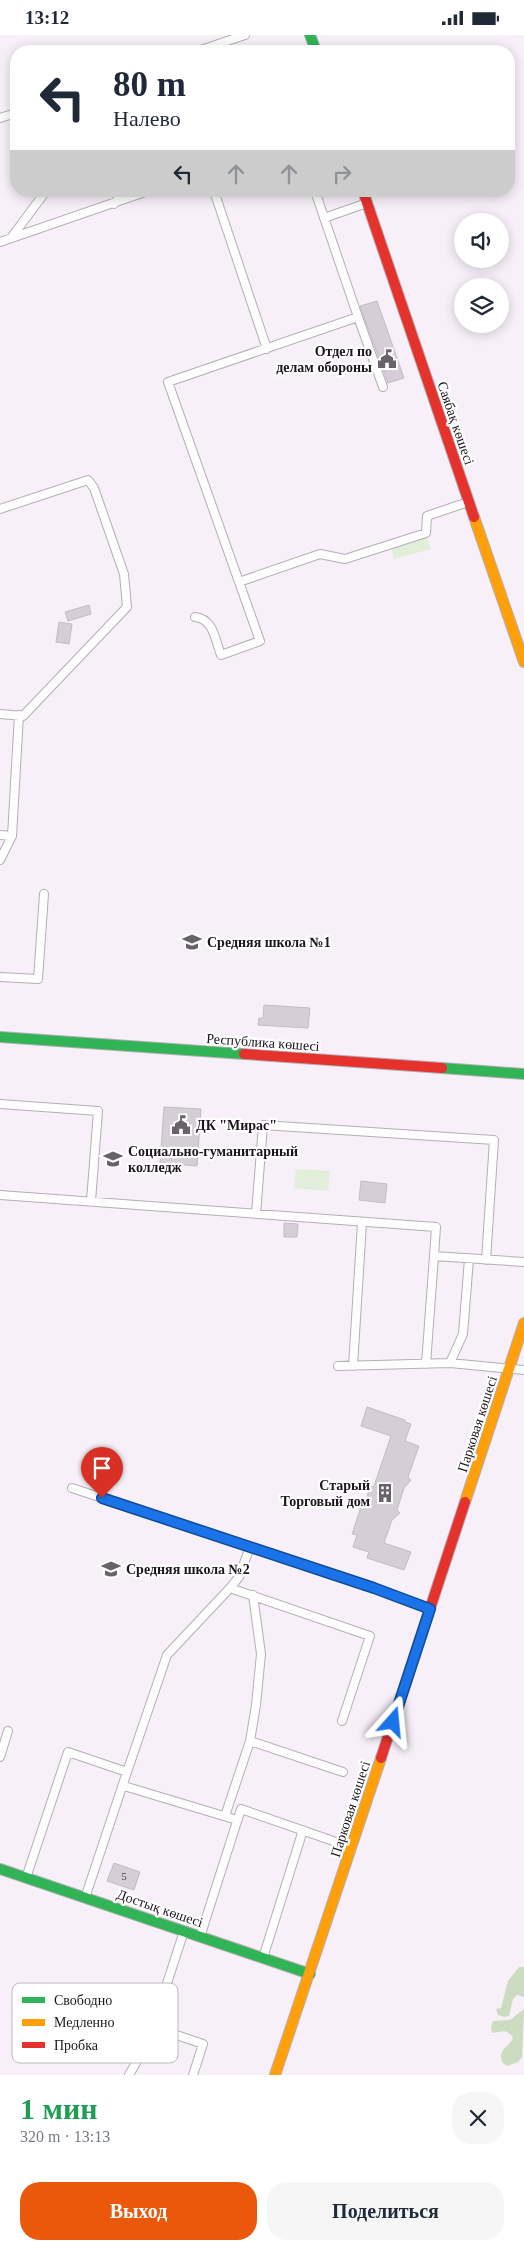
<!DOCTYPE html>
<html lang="ru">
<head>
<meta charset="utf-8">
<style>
  :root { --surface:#fff; --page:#f6f6f7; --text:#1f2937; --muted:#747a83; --accent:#ea580c }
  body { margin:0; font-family:Georgia,serif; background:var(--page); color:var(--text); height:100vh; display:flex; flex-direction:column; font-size:19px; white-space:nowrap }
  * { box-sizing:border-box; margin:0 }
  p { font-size:16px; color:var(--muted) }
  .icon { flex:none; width:28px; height:28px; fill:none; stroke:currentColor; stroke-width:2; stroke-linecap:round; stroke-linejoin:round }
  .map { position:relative; height:2040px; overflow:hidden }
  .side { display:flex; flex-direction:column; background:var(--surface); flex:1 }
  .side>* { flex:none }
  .banner { position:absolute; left:10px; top:10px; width:505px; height:152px; border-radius:20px; box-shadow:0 2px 12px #0003; background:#fff; color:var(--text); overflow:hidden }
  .buttons { position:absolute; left:454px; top:178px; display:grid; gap:10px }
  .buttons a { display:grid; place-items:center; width:55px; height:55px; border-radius:50%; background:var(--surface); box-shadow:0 2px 12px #0003; font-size:25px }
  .pin { position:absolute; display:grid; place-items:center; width:42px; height:42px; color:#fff; margin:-51px -21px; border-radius:50% 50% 50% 0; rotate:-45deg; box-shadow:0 0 5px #0007 }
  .pin .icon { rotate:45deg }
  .me { position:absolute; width:55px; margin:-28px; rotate:18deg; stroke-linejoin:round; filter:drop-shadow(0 0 4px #0008) }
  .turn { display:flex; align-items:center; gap:18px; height:105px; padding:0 20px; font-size:22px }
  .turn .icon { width:65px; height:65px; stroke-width:2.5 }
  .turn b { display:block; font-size:35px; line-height:42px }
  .lanes { display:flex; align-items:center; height:48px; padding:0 20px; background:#0003; justify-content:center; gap:25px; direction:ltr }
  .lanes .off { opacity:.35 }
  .round { display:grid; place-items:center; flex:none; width:52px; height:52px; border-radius:20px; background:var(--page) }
  .head { display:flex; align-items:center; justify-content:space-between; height:85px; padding:0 20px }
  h1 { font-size:30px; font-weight:700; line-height:38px; color:#1e9e55 }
  .cta { display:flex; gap:10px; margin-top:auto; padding:10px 20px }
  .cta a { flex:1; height:58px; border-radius:20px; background:var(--accent); color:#fff; font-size:20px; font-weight:700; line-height:58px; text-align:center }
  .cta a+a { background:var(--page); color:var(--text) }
  .status { display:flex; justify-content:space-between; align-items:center; height:35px; padding:0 25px; background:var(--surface); direction:ltr }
  .status svg { height:14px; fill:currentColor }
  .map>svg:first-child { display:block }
  .green { fill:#e1eeda }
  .forest { fill:#cbdcc1 }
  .building { fill:#d5ced6; stroke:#c3bcc4 }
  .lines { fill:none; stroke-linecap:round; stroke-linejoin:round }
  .street-casing { stroke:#b5aeb5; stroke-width:10 }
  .fast-casing { stroke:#b5aeb5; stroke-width:12 }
  .slow-casing { stroke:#b5aeb5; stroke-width:12 }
  .jam-casing { stroke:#b5aeb5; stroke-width:12 }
  .street { stroke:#fefdfe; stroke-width:8 }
  .fast { stroke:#30b455; stroke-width:10 }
  .slow { stroke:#ff9f0a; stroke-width:10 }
  .jam { stroke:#e5322d; stroke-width:10 }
  .route-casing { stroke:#114b97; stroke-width:12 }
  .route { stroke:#1a73e8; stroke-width:9 }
  .labels { text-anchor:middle; stroke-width:4.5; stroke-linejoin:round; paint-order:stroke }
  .number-label { font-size:11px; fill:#4a434b }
  .poi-label { font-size:14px; font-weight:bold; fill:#1c151d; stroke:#fff; text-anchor:start }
  .street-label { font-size:14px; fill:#1c151d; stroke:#fff }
  .key { fill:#fff; stroke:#bbb9bb; stroke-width:1 }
  .key-label { font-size:14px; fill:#1c151d }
</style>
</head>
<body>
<div class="status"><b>13:12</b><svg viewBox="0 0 49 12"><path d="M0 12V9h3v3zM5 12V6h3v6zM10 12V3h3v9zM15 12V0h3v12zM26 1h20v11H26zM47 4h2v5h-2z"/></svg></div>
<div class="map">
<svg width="524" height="2040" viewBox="0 0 524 2040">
  <rect width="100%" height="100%" fill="#f8f0f9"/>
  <!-- green -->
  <path class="green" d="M 427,502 L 431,514 L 394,524 L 392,513 Z
    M 296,1134 L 330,1136 L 328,1156 L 294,1153 Z"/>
  <!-- forest -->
  <path class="forest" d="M 519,1932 L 524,1932 L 524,1962 L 517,1960 L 513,1964 L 509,1981 L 504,1982 L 498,1980 L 496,1974 L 501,1973 L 508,1946 Z
    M 524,1974 L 522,2022 L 518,2027 L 507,2031 L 502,2027 C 498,2014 508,2013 513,2003 C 507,1993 502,1997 492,1998 L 491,1992 L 493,1986 L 510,1985 Z"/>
  <!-- building -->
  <path class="building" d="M 377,266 L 404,343 L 388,348 L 360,271 Z
    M 89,570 L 91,579 L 68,586 L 65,577 Z
    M 59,587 L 72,589 L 69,609 L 56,607 Z
    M 264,970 L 310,973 L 308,993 L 258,990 L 259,983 L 263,983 Z
    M 164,1072 L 201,1074 L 197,1131 L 160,1128 Z
    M 361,1146 L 387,1149 L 385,1168 L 359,1165 Z
    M 284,1188 L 298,1189 L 297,1202 L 284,1202 Z
    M 367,1372 L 405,1385 L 405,1387 L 411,1389 L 405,1406 L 419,1411 L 408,1442 L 411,1445 L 404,1453 L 397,1475 L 400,1478 L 392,1485 L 384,1508 L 411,1517 L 404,1535 L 367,1523 L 369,1517 L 353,1512 L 357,1500 L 352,1499 L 360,1475 L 360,1463 L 367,1464 L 369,1452 L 374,1451 L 391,1401 L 361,1391 Z
    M 114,1828 L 140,1837 L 134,1855 L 107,1846 Z"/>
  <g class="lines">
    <!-- street casing -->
    <g class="street-casing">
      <path id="street" d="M 198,16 L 245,0
        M 0,83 L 16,78
        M 214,156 L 267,314
        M 114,169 L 123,156
        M 324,183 L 367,168
        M 11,203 L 46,156
        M 0,207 L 148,156
        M 358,282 L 383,352
        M 0,474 L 88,445 L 94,453 L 124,539 L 127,572 L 23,681 L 0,679
        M 239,547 L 320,519 L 345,524 L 426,498 L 427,481 L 468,467
        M 195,582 C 214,584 215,605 221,620 L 260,606 L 168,347 L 358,282 L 315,156
        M 0,800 L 12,801
        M 0,825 L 12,801 L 19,680
        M 0,942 L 38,944 L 44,859
        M 0,1069 L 98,1076 L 91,1166
        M 0,1160 L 436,1192 L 434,1221 L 524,1227
        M 256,1179 L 263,1090 L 494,1105 L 486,1225
        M 450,1328 L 463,1299 L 469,1224
        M 426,1329 L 434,1221
        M 338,1331 L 450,1328 L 524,1335
        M 353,1331 L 362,1188
        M 72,1453 L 374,1553 L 430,1574
        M 230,1553 L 239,1542 L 250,1512
        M 250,1706 L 343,1737
        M 0,1722 L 8,1696
        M 124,1751 L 237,1785
        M 225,1781 L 250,1706 L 256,1670 L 261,1619 L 253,1560
        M 26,1843 L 68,1717 L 127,1737 L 167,1620 L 230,1553 L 370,1601 L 342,1686
        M 85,1863 L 127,1737
        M 200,1902 L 241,1774 L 339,1808 L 351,1816
        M 263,1923 L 303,1795
        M 156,1993 L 203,2009 L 193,2040
        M 129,2040 L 156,1993 L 160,1970 L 184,1896"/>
    </g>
    <!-- fast casing -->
    <g class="fast-casing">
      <path id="fast" d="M 310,0 L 316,16
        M 0,1002 L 244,1019
        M 442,1033 L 524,1039
        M 0,1834 L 310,1939"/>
    </g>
    <!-- slow casing -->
    <g class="slow-casing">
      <path id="slow" d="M 474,482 L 524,627
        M 465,1467 L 524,1288
        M 275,2040 L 381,1723"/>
    </g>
    <!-- jam casing -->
    <g class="jam-casing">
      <path id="jam" d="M 363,156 L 474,482
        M 244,1019 L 442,1033
        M 381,1723 L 465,1467"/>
    </g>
    <!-- street -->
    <use href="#street" class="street"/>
    <!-- fast -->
    <use href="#fast" class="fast"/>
    <!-- slow -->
    <use href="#slow" class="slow"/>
    <!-- jam -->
    <use href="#jam" class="jam"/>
  </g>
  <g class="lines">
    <!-- route casing -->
    <g class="route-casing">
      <path id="route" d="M 102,1463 L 374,1553 L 430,1574 L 393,1687"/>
    </g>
    <!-- route -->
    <use href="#route" class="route"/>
  </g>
  <!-- icons -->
  <defs>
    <g id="civic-bare" transform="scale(1.5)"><path d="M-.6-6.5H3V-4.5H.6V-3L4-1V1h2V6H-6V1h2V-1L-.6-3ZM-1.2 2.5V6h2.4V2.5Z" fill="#69626a" stroke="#fff" stroke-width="2.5" paint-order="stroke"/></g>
    <g id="school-bare" transform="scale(1.5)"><path d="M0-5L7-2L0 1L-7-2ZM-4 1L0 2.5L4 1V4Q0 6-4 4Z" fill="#69626a" stroke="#fff" stroke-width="2.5" paint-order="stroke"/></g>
    <g id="university-bare" transform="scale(1.5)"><path d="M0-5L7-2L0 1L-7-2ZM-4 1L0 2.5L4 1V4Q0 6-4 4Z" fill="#69626a" stroke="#fff" stroke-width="2.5" paint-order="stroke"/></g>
    <g id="building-bare" transform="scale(1.5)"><path d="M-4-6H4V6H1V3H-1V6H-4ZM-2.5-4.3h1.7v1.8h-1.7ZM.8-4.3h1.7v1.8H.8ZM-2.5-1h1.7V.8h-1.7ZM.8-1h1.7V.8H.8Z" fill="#69626a" stroke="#fff" stroke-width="2.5" paint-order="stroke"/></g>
  </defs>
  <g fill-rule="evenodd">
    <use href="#civic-bare" x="387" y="324"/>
    <use href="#school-bare" x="192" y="907"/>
    <use href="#civic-bare" x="181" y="1090"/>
    <use href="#university-bare" x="113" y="1124"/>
    <use href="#building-bare" x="385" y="1458"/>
    <use href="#school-bare" x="111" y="1534"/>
  </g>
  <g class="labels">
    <!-- number labels -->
    <g class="number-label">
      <text x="124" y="1845">5</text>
    </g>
    <!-- poi labels -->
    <g class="poi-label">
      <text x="372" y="321" text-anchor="end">Отдел по<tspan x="372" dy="16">делам обороны</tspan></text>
      <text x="207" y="912">Средняя школа №1</text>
      <text x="196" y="1095">ДК "Мирас"</text>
      <text x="128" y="1121">Социально-гуманитарный<tspan x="128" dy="16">колледж</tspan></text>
      <text x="370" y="1455" text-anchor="end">Старый<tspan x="370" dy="16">Торговый дом</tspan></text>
      <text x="126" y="1539">Средняя школа №2</text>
    </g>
    <!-- street labels -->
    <g class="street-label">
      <text transform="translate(456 388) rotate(71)" y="5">Саябақ көшесі</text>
      <text transform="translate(263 1007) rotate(4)" y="5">Республика көшесі</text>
      <text transform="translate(477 1389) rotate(-72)" y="5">Парковая көшесі</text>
      <text transform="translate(350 1774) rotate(-72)" y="5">Парковая көшесі</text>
      <text transform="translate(160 1873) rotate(19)" y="5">Достық көшесі</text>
    </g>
  </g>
  <!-- legend -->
  <rect x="12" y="1948" width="166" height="80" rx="8" class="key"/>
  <rect x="22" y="1962" width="23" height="6" fill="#30b455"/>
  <rect x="22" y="1984" width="23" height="7" fill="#ff9f0a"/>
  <rect x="22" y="2007" width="23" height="6" fill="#e5322d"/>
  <g class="key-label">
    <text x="54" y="1970">Свободно</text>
    <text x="54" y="1992">Медленно</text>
    <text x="54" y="2015">Пробка</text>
  </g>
</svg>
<div class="buttons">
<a><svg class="icon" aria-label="sound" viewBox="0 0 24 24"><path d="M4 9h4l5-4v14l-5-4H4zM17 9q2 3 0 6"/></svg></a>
<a><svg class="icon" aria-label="layers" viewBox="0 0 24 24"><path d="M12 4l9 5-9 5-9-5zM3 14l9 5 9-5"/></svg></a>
</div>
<div class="pin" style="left:102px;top:1463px;background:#d93025"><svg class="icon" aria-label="arrive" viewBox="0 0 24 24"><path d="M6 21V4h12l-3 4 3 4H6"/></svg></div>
<svg class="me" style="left:393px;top:1687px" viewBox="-20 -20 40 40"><path d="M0-17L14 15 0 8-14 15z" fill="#1a73e8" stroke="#fff" stroke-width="4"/></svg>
<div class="banner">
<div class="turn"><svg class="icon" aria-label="left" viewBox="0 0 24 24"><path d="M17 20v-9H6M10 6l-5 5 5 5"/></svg><div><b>80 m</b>Налево</div></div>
<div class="lanes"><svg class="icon" aria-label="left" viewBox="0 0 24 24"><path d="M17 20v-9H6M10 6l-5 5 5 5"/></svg><svg class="icon off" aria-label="ahead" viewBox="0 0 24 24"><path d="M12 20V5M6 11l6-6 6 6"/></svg><svg class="icon off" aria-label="ahead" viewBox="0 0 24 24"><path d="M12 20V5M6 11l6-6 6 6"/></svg><svg class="icon off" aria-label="right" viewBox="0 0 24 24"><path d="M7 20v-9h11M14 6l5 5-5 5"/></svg></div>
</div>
</div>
<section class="side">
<div class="head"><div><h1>1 мин</h1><p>320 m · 13:13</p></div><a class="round"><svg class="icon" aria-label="close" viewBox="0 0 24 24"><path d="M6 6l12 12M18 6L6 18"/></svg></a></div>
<div class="cta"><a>Выход</a><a>Поделиться</a></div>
</section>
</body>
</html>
